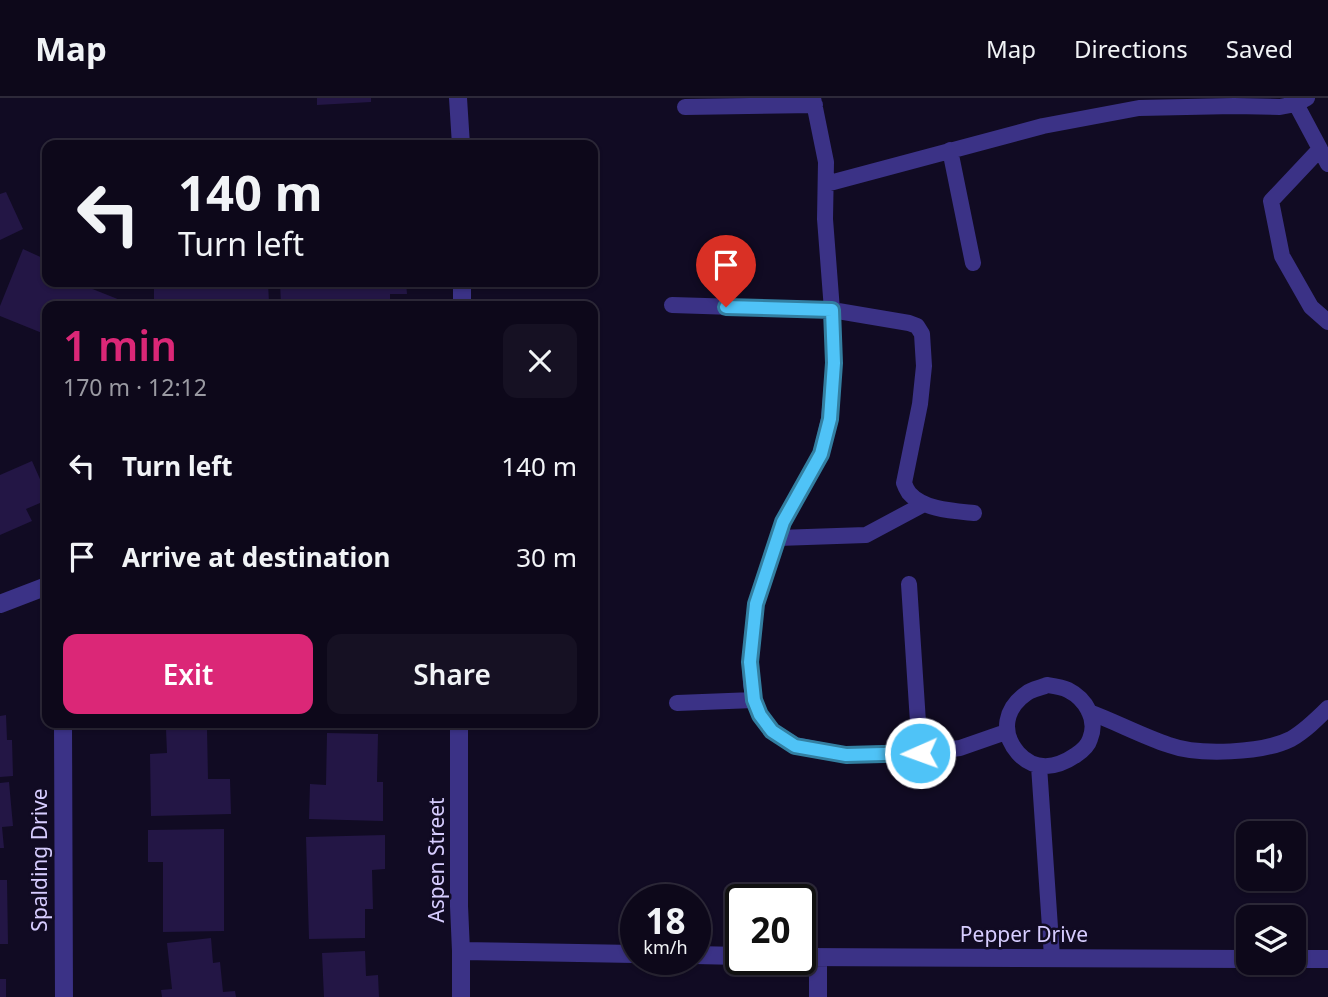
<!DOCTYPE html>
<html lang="en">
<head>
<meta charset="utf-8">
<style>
  :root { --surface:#0d081a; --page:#161123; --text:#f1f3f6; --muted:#9a9aa2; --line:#2d2939; --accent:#db2777 }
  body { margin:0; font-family:"Noto Sans",sans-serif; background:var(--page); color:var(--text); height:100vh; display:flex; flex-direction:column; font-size:26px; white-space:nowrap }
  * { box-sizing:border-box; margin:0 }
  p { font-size:23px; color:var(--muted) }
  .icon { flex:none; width:38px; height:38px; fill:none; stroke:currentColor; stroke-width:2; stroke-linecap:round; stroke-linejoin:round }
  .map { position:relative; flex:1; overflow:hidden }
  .side { position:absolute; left:42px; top:203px; width:556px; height:427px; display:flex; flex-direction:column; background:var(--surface); border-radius:14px; box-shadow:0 2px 5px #0004,0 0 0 2px var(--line) }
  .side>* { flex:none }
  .hud { position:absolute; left:42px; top:42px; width:556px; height:147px; border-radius:14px; box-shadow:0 2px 5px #0004,0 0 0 2px var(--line); background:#0d081a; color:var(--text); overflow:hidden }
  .tools { position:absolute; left:1236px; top:723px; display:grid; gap:14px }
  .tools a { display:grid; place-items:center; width:70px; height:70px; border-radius:14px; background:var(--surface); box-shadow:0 2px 5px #0004,0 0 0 2px var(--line); font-size:35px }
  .speed { position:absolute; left:620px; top:786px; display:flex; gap:14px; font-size:35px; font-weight:700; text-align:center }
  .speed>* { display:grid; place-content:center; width:91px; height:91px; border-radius:50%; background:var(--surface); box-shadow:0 2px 5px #0004,0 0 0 2px var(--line); line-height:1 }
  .speed small { font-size:18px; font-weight:400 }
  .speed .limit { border:4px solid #111; border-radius:10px; background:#fff; color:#111 }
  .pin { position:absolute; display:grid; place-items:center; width:60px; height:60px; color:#fff; margin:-72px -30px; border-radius:50% 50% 50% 0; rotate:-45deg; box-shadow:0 0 7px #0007 }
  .pin .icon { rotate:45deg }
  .me { position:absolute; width:77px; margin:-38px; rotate:268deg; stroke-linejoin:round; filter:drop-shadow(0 0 5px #0008) }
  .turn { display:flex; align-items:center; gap:24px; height:147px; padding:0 21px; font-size:32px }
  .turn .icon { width:91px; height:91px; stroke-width:2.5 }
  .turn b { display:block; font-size:49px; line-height:60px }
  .round { display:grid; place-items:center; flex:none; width:74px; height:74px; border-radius:14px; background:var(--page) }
  .headline { display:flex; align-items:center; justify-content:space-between; height:119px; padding:0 21px }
  h1 { font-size:42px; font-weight:600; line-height:52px; color:var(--accent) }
  .button { display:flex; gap:14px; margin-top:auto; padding:14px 21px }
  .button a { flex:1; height:80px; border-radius:14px; background:var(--accent); color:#fff; font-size:28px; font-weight:600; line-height:80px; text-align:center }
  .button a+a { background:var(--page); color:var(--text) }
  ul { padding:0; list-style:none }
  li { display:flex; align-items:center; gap:21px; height:91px; padding:0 21px }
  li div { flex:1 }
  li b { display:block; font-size:26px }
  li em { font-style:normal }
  header { display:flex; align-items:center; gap:42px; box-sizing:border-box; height:98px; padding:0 35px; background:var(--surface); border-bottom:2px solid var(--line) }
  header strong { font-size:33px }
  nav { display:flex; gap:38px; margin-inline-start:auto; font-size:24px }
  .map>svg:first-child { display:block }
  .building { fill:#231645 }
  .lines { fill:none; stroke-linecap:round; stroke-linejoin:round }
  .service { stroke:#3b3286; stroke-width:16 }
  .minor { stroke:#3b3286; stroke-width:18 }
  .route-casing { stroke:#337fa1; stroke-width:18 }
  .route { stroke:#4fc3f7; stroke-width:12 }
  .labels { text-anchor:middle; stroke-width:5; stroke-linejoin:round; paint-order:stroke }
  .street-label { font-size:21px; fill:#d7cdff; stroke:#110b23 }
</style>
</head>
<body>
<header>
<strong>Map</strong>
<nav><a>Map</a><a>Directions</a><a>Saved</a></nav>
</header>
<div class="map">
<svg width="1328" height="899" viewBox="0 0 1328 899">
  <rect width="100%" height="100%" fill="#110b23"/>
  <!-- building -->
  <path class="building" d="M 317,0 L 371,0 L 371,4 L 317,7 Z
    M 6,94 L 23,131 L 0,142 L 0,96 Z
    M 23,151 L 47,162 L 47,184 L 75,184 L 125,204 L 123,208 L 47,208 L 47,237 L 0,218 L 0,208 Z
    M 154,184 L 268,184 L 269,205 L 154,208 Z
    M 280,184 L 406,184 L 407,196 L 390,196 L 390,204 L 281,208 Z
    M 32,363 L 47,397 L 47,402 L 26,411 L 32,423 L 0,437 L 0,377 Z
    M 6,617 L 7,642 L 12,642 L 13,678 L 0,679 L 0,618 Z
    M 207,630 L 208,681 L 230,681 L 231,716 L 151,718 L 150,656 L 167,655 L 166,631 Z
    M 327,635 L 378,636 L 377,684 L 383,684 L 383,723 L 309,721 L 310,686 L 326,687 Z
    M 9,684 L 13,728 L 2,729 L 4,750 L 0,750 L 0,685 Z
    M 224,731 L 224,833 L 163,834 L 163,764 L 148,764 L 148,732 Z
    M 385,737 L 385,771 L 372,772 L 373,811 L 365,811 L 365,840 L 309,841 L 306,739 Z
    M 0,782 L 7,782 L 8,846 L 0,846 Z
    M 211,840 L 213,865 L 220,864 L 223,894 L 235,893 L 236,899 L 162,899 L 161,892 L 172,891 L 167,845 Z
    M 365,853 L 366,878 L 378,877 L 379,899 L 324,899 L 322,855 Z
    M 0,881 L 6,881 L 6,899 L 0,899 Z"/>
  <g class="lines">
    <!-- service -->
    <path class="service" d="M 813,0 L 826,64 L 825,121 L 832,212 L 834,265 L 829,321 L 821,356 L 783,424 L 756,506 L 750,564 L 751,586 L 754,602 L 760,617 L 772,633 L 795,647 L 846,657 L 920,655 L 960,650 L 1006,634
      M 1296,6 L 1328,66
      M 685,9 L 815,7
      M 1320,51 L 1271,103 L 1282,158 L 1311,209 L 1328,224
      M 950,52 L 973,165
      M 826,86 L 1043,28 L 1139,10 L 1234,8 L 1280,9 L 1296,6 L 1307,0
      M 672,207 L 832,212 L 909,225 L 917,228 L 922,236 L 924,268 L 920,306 L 904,385 C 905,388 907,392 909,395 C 924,412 953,413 974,415
      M 778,440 L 866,437 L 924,406
      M 909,486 L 920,655
      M 1047,587 C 1054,588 1062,589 1068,592 C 1086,601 1098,622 1090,641 C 1088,648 1082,653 1076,657 C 1057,670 1035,674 1018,655 C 1000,634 1005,610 1027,595 C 1032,591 1041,590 1047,587 Z
      M 677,605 L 754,602
      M 1089,614 C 1116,624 1142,638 1169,647 C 1199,658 1263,655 1291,641 C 1305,633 1317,621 1328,610
      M 1039,668 L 1052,859"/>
    <!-- minor -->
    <path class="minor" d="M 458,0 L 461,47
      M 462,208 L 462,184
      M 0,506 L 47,488
      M 63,625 L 64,899
      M 459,625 L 459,808 L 461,853 L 461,899
      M 461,853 L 635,856
      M 695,857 L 740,858
      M 800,859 L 1248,861
      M 1293,861 L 1328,861
      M 818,899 L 818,859"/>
  </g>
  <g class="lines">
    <!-- route casing -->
    <g class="route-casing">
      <path id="route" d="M 726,209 L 832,212 L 834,265 L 830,321 L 821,356 L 783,424 L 756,506 L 750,564 L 754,602 L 760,617 L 772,633 L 795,648 L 846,657 L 920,655"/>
    </g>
    <!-- route -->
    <use href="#route" class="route"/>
  </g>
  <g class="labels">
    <!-- street labels -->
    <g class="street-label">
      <text transform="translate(40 762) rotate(-90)" y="7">Spalding Drive</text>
      <text transform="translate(437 762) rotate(-90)" y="7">Aspen Street</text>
      <text x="1024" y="844">Pepper Drive</text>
    </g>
  </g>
</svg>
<div class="tools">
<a><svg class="icon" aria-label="sound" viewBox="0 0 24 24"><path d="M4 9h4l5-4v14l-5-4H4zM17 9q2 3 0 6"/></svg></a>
<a><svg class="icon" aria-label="layers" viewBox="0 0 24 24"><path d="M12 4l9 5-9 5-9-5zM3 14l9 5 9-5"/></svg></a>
</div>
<div class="speed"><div>18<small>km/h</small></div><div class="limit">20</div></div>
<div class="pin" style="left:726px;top:209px;background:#d93025"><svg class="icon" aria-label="arrive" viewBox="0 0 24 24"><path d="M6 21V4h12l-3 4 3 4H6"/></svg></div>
<svg class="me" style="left:920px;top:655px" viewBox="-20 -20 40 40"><circle r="17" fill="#4fc3f7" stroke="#fff" stroke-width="3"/><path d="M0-11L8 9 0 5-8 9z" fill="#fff"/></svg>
<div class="hud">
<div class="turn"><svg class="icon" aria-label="left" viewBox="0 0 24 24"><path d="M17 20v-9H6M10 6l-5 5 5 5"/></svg><div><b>140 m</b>Turn left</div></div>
</div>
<section class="side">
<div class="headline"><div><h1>1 min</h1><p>170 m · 12:12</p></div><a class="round"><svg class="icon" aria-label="close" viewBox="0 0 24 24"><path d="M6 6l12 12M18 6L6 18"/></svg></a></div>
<ul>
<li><svg class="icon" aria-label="left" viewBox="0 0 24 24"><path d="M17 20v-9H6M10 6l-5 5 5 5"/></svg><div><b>Turn left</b></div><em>140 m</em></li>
<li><svg class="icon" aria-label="arrive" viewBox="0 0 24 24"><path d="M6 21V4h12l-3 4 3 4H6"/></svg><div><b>Arrive at destination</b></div><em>30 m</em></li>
</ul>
<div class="button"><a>Exit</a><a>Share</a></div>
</section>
</div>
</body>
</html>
